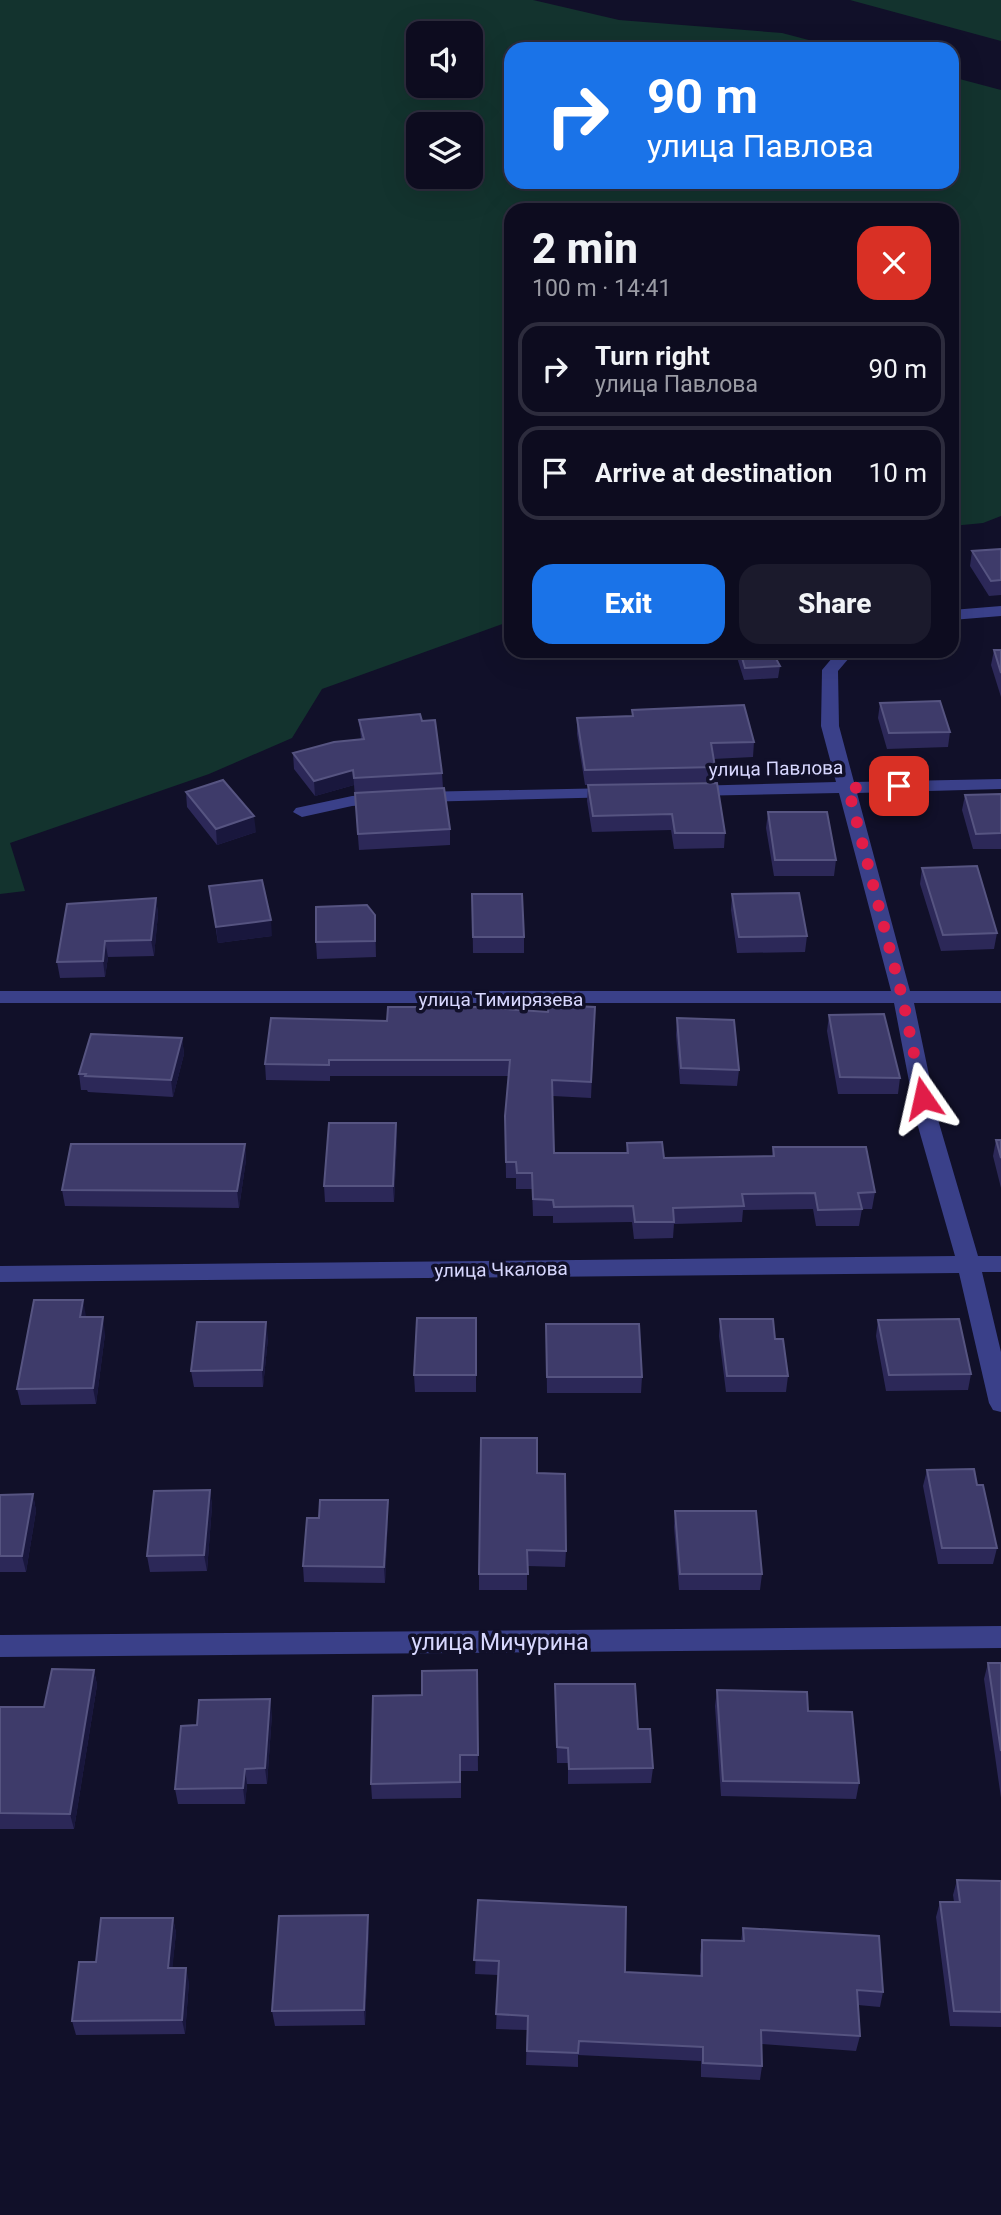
<!DOCTYPE html>
<html lang="en">
<head>
<meta charset="utf-8">
<style>
  :root { --surface:#0d0c1f; --page:#1b1a2c; --text:#f1f3f6; --muted:#9a9ba4; --line:#2d2c3d; --accent:#1a73e8 }
  body { margin:0; font-family:Roboto,sans-serif; background:var(--page); color:var(--text); height:100vh; display:flex; flex-direction:column; font-size:26px; white-space:nowrap }
  * { box-sizing:border-box; margin:0 }
  p { font-size:23px; color:var(--muted) }
  .icon { flex:none; width:38px; height:38px; fill:none; stroke:currentColor; stroke-width:2; stroke-linecap:round; stroke-linejoin:round }
  .map { position:relative; flex:1; overflow:hidden }
  .panel { position:absolute; left:504px; top:203px; width:455px; height:455px; display:flex; flex-direction:column; background:var(--surface); border-radius:21px; box-shadow:0 7px 28px #0002,0 0 0 2px var(--line) }
  .panel>* { flex:none }
  .hud { position:absolute; left:504px; top:42px; width:455px; height:147px; border-radius:21px; box-shadow:0 7px 28px #0002,0 0 0 2px var(--line); background:#1a73e8; color:#fff; overflow:hidden }
  .fabs { position:absolute; left:406px; top:21px; display:grid; gap:14px }
  .fabs a { display:grid; place-items:center; width:77px; height:77px; border-radius:14px; background:var(--surface); box-shadow:0 7px 28px #0002,0 0 0 2px var(--line); font-size:35px }
  .pin { position:absolute; display:grid; place-items:center; width:60px; height:60px; color:#fff; margin:-30px; border-radius:14px; box-shadow:0 4px 10px #0006 }
  .me { position:absolute; width:77px; margin:-38px; rotate:349deg; stroke-linejoin:round; filter:drop-shadow(0 0 5px #0008) }
  .turn { display:flex; align-items:center; gap:24px; height:147px; padding:0 28px; font-size:32px }
  .turn .icon { width:91px; height:91px; stroke-width:2.5 }
  .turn b { display:block; font-size:49px; line-height:60px }
  .round { display:grid; place-items:center; flex:none; width:74px; height:74px; border-radius:21px; background:var(--page) }
  .overview { display:flex; align-items:center; justify-content:space-between; height:119px; padding:0 28px }
  h1 { font-size:42px; font-weight:800; line-height:52px }
  .button { display:flex; gap:14px; margin-top:auto; padding:14px 28px }
  .button a { flex:1; height:80px; border-radius:21px; background:var(--accent); color:#fff; font-size:28px; font-weight:800; line-height:80px; text-align:center }
  .button a+a { background:var(--page); color:var(--text) }
  ul { padding:0; list-style:none }
  li { display:flex; align-items:center; gap:21px; height:94px; margin:0 14px 10px; padding:0 14px; border:4px solid var(--line); border-radius:21px }
  li div { flex:1 }
  li b { display:block; font-size:26px }
  li em { font-style:normal }
  .map>svg:first-child { display:block }
  .green { fill:#13332e; fill-rule:evenodd }
  .lines { fill:none; stroke-linecap:round; stroke-linejoin:round }
  .minor { fill:#3a4089; fill-rule:evenodd }
  .wall { fill:#2c2858 }
  .shaded-wall { fill:#19173d }
  .building { fill:#3e3b6a; stroke:#565481; stroke-width:2 }
  .route { stroke:#e11d48; stroke-width:12; stroke-dasharray:0 21.6 }
  .labels { text-anchor:middle; stroke-width:7; stroke-linejoin:round; paint-order:stroke }
  .street-label { font-size:19px; fill:#d8d8ff; stroke:#111029 }
  .near-street-label { font-size:23px; fill:#d8d8ff; stroke:#111029 }
</style>
</head>
<body>
<div class="map">
<svg width="1001" height="2215" viewBox="0 0 1001 2215">
  <rect width="100%" height="100%" fill="#111029"/>
  <!-- green -->
  <path class="green" d="M 0,0 L 533,0 L 619,20 L 782,33 L 843,49 L 511,49 L 511,182 L 952,182 L 952,77 L 1001,90 L 1001,516 L 983,523 L 952,526 L 952,210 L 511,210 L 511,621 L 322,689 L 292,738 L 209,774 L 10,843 L 25,891 L 0,894 ZM 418,33 L 471,33 L 471,86 L 418,86 ZM 418,124 L 471,124 L 471,177 L 418,177 Z
    M 850,0 L 1001,0 L 1001,41 Z"/>
  <g class="lines">
    <!-- minor -->
    <path class="minor" d="M 1001,606 L 1001,616 L 952,620 L 952,610 Z
      M 838,651 L 855,651 L 838,671 L 839,726 L 854,782 L 1001,779 L 1001,789 L 857,793 L 910,991 L 1001,991 L 1001,1003 L 914,1003 L 939,1123 L 978,1256 L 1001,1256 L 1001,1272 L 982,1272 L 1001,1352 L 1001,1412 L 993,1410 L 989,1403 L 959,1273 L 0,1282 L 0,1266 L 955,1256 L 917,1123 L 894,1003 L 0,1003 L 0,991 L 891,991 L 839,793 L 691,796 L 682,791 L 691,786 L 836,782 L 821,726 L 822,670 Z
      M 613,788 L 619,789 L 622,793 L 619,797 L 418,802 L 409,797 L 418,792 Z
      M 383,794 L 389,795 L 392,799 L 389,803 L 352,806 L 302,817 L 293,812 L 296,808 L 352,796 Z
      M 1001,1626 L 1001,1648 L 0,1657 L 0,1635 Z"/>
  </g>
  <!-- wall -->
  <path class="wall" d="M 1001,549 L 1001,595 L 989,596 L 970,566 L 972,551 Z
    M 994,650 L 1001,650 L 1001,697 L 991,665 Z
    M 735,651 L 772,651 L 780,666 L 778,678 L 744,680 Z
    M 880,703 L 950,732 L 948,747 L 887,749 L 878,718 Z
    M 632,710 L 754,742 L 753,757 L 713,759 L 715,767 L 713,782 L 585,785 L 577,734 L 577,718 L 632,716 Z
    M 359,720 L 442,773 L 443,788 L 450,829 L 450,845 L 359,850 L 354,785 L 315,796 L 294,769 L 293,753 L 361,739 Z
    M 588,785 L 725,833 L 724,848 L 674,849 L 671,830 L 592,832 L 587,801 Z
    M 186,792 L 256,832 L 217,845 L 187,807 Z
    M 1001,794 L 1001,849 L 973,849 L 962,810 L 965,795 Z
    M 768,812 L 836,860 L 834,876 L 774,876 L 766,828 Z
    M 922,868 L 997,933 L 994,949 L 941,951 L 920,884 Z
    M 209,886 L 272,936 L 218,943 Z
    M 472,894 L 524,937 L 524,953 L 473,953 Z
    M 732,894 L 807,936 L 805,952 L 737,953 L 731,910 Z
    M 156,898 L 158,914 L 154,956 L 108,957 L 105,977 L 60,978 L 57,962 Z
    M 375,915 L 376,957 L 317,959 L 316,942 Z
    M 595,1007 L 591,1098 L 553,1096 L 554,1153 L 626,1153 L 627,1143 L 664,1158 L 772,1157 L 773,1147 L 875,1192 L 872,1209 L 862,1209 L 859,1226 L 816,1226 L 813,1209 L 743,1210 L 742,1222 L 674,1224 L 673,1238 L 634,1239 L 632,1222 L 553,1223 L 553,1216 L 533,1216 L 532,1189 L 516,1189 L 516,1178 L 506,1178 L 505,1116 L 509,1076 L 330,1076 L 330,1081 L 266,1080 L 265,1064 L 387,1021 L 548,1012 Z
    M 829,1015 L 900,1078 L 898,1094 L 838,1094 L 827,1031 Z
    M 677,1018 L 739,1070 L 737,1086 L 680,1084 L 676,1035 Z
    M 182,1038 L 184,1054 L 173,1097 L 88,1092 L 87,1090 L 81,1090 L 79,1074 Z
    M 396,1123 L 397,1140 L 394,1202 L 325,1202 L 324,1186 Z
    M 996,1140 L 1001,1140 L 1001,1188 L 993,1156 Z
    M 245,1144 L 246,1160 L 239,1208 L 65,1206 L 62,1190 Z
    M 86,1316 L 86,1317 L 105,1334 L 96,1404 L 21,1405 L 17,1389 Z
    M 476,1318 L 476,1392 L 415,1392 L 414,1375 Z
    M 720,1319 L 775,1339 L 788,1376 L 786,1392 L 726,1392 L 719,1336 Z
    M 878,1320 L 971,1374 L 968,1390 L 886,1391 L 876,1336 Z
    M 546,1324 L 642,1377 L 641,1393 L 547,1393 Z
    M 268,1338 L 263,1387 L 194,1387 L 191,1371 Z
    M 927,1470 L 977,1485 L 997,1548 L 993,1564 L 938,1564 L 923,1486 Z
    M 537,1473 L 566,1551 L 565,1567 L 527,1566 L 527,1590 L 479,1590 L 479,1574 Z
    M 210,1490 L 212,1506 L 207,1571 L 150,1572 L 147,1556 Z
    M 33,1494 L 36,1511 L 26,1572 L 0,1572 L 0,1495 Z
    M 388,1500 L 388,1516 L 385,1583 L 304,1582 L 303,1566 L 319,1518 Z
    M 675,1511 L 762,1574 L 760,1590 L 679,1590 L 674,1527 Z
    M 988,1663 L 1001,1663 L 1001,1798 L 984,1679 Z
    M 94,1670 L 97,1685 L 74,1829 L 0,1829 L 0,1707 L 44,1707 Z
    M 477,1670 L 478,1771 L 461,1771 L 461,1798 L 372,1799 L 371,1784 L 422,1695 Z
    M 555,1684 L 638,1729 L 653,1768 L 651,1783 L 568,1784 L 568,1763 L 557,1763 Z
    M 717,1690 L 808,1711 L 859,1783 L 856,1799 L 721,1796 L 715,1706 Z
    M 272,1714 L 267,1784 L 247,1784 L 245,1804 L 178,1804 L 175,1789 L 197,1725 Z
    M 957,1880 L 1001,1881 L 1001,2027 L 950,2026 L 936,1917 L 940,1902 L 954,1902 L 953,1895 Z
    M 478,1900 L 625,1972 L 700,1976 L 700,1955 L 702,1940 L 741,1941 L 743,1928 L 883,1992 L 880,2007 L 858,2005 L 860,2036 L 856,2051 L 762,2044 L 762,2066 L 760,2080 L 701,2077 L 701,2061 L 578,2055 L 578,2067 L 526,2065 L 527,2030 L 496,2029 L 498,1975 L 475,1974 Z
    M 173,1918 L 176,1933 L 172,1968 L 189,1982 L 185,2034 L 76,2035 L 72,2021 L 96,1962 Z
    M 369,1930 L 365,2025 L 275,2026 L 272,2011 Z"/>
  <!-- shaded-wall -->
  <path class="shaded-wall" d="M 353,770 L 354,785 L 315,796 L 314,781 Z
    M 254,816 L 256,832 L 217,845 L 216,829 Z
    M 156,898 L 158,914 L 154,956 L 151,940 Z
    M 271,920 L 272,936 L 218,943 L 216,927 Z
    M 105,941 L 108,957 L 105,977 L 103,961 Z
    M 182,1038 L 184,1054 L 173,1097 L 171,1080 Z
    M 396,1123 L 397,1140 L 394,1202 L 393,1186 Z
    M 245,1144 L 246,1160 L 239,1208 L 237,1191 Z
    M 83,1300 L 86,1316 L 83,1334 L 80,1317 Z
    M 103,1317 L 105,1334 L 96,1404 L 93,1388 Z
    M 266,1322 L 268,1338 L 263,1387 L 262,1370 Z
    M 210,1490 L 212,1506 L 207,1571 L 204,1555 Z
    M 33,1494 L 36,1511 L 26,1572 L 22,1556 Z
    M 388,1500 L 388,1516 L 385,1583 L 384,1567 Z
    M 94,1670 L 97,1685 L 74,1829 L 70,1814 Z
    M 270,1699 L 272,1714 L 267,1784 L 265,1768 Z
    M 245,1769 L 247,1784 L 245,1804 L 243,1788 Z
    M 368,1915 L 369,1930 L 365,2025 L 364,2010 Z
    M 173,1918 L 176,1933 L 171,1983 L 168,1968 Z
    M 186,1968 L 189,1982 L 185,2034 L 182,2020 Z"/>
  <!-- building -->
  <path class="building" d="M 1001,549 L 1001,580 L 991,581 L 972,551 Z
    M 994,650 L 1001,650 L 1001,673 Z
    M 740,651 L 772,651 L 780,666 L 745,668 Z
    M 940,701 L 950,732 L 889,733 L 880,703 Z
    M 744,705 L 754,742 L 711,743 L 715,767 L 585,770 L 577,718 L 633,716 L 632,710 Z
    M 420,714 L 422,721 L 435,720 L 442,773 L 354,778 L 353,770 L 314,781 L 293,753 L 334,742 L 364,739 L 359,720 Z
    M 223,780 L 254,816 L 216,829 L 186,792 Z
    M 717,783 L 725,833 L 675,833 L 672,814 L 593,816 L 588,785 Z
    M 444,788 L 450,829 L 358,834 L 355,793 Z
    M 1001,794 L 1001,833 L 976,834 L 965,795 Z
    M 768,812 L 827,812 L 836,860 L 775,860 Z
    M 977,866 L 997,933 L 943,935 L 922,868 Z
    M 262,880 L 271,920 L 216,927 L 209,886 Z
    M 799,893 L 807,936 L 739,937 L 732,894 Z
    M 472,894 L 522,894 L 524,937 L 473,937 Z
    M 156,898 L 151,940 L 105,941 L 103,961 L 57,962 L 67,904 Z
    M 367,905 L 375,915 L 375,941 L 316,942 L 316,907 Z
    M 549,1005 L 595,1007 L 591,1082 L 552,1080 L 554,1153 L 628,1153 L 627,1143 L 662,1142 L 664,1158 L 774,1156 L 773,1147 L 866,1147 L 875,1192 L 858,1193 L 862,1209 L 818,1210 L 815,1193 L 742,1194 L 744,1206 L 673,1208 L 674,1222 L 635,1222 L 633,1206 L 554,1207 L 553,1200 L 533,1199 L 532,1173 L 517,1173 L 516,1162 L 506,1162 L 505,1116 L 510,1060 L 329,1060 L 329,1065 L 265,1064 L 271,1018 L 387,1021 L 388,1007 L 477,1007 L 548,1012 Z
    M 884,1014 L 900,1078 L 840,1077 L 829,1015 Z
    M 677,1018 L 734,1020 L 739,1070 L 681,1068 Z
    M 91,1034 L 182,1038 L 171,1080 L 85,1076 L 86,1074 L 79,1074 Z
    M 329,1123 L 396,1123 L 393,1186 L 324,1186 Z
    M 996,1140 L 1001,1140 L 1001,1158 Z
    M 71,1144 L 245,1144 L 237,1191 L 62,1190 Z
    M 34,1300 L 83,1300 L 80,1317 L 103,1317 L 93,1388 L 17,1389 Z
    M 417,1318 L 476,1318 L 476,1375 L 414,1375 Z
    M 720,1319 L 773,1319 L 775,1339 L 783,1339 L 788,1376 L 727,1376 Z
    M 959,1319 L 971,1374 L 889,1375 L 878,1320 Z
    M 197,1322 L 266,1322 L 262,1370 L 191,1371 Z
    M 546,1324 L 639,1324 L 642,1377 L 547,1377 Z
    M 481,1438 L 537,1438 L 537,1473 L 565,1474 L 566,1551 L 527,1550 L 528,1574 L 479,1574 Z
    M 974,1469 L 977,1485 L 983,1485 L 997,1548 L 942,1548 L 927,1470 Z
    M 210,1490 L 204,1555 L 147,1556 L 154,1491 Z
    M 33,1494 L 22,1556 L 0,1556 L 0,1495 Z
    M 320,1500 L 388,1500 L 384,1567 L 303,1566 L 307,1518 L 319,1518 Z
    M 675,1511 L 756,1511 L 762,1574 L 680,1574 Z
    M 988,1663 L 1001,1663 L 1001,1751 Z
    M 52,1669 L 94,1670 L 70,1814 L 0,1813 L 0,1707 L 44,1707 Z
    M 477,1670 L 478,1755 L 460,1755 L 460,1782 L 371,1784 L 373,1696 L 422,1695 L 422,1671 Z
    M 555,1684 L 635,1684 L 638,1729 L 650,1729 L 653,1768 L 569,1769 L 568,1748 L 557,1747 Z
    M 717,1690 L 807,1692 L 808,1711 L 852,1712 L 859,1783 L 723,1781 Z
    M 270,1699 L 265,1768 L 245,1769 L 243,1788 L 175,1789 L 181,1726 L 197,1725 L 199,1700 Z
    M 957,1880 L 1001,1881 L 1001,2012 L 954,2011 L 940,1902 L 960,1902 Z
    M 478,1900 L 626,1907 L 625,1972 L 702,1976 L 702,1940 L 744,1941 L 743,1928 L 879,1936 L 883,1992 L 857,1990 L 860,2036 L 761,2030 L 762,2066 L 703,2063 L 703,2047 L 579,2041 L 578,2053 L 527,2051 L 528,2016 L 496,2014 L 499,1961 L 474,1960 Z
    M 368,1915 L 364,2010 L 272,2011 L 279,1916 Z
    M 101,1918 L 173,1918 L 168,1968 L 186,1968 L 182,2020 L 72,2021 L 79,1962 L 96,1962 Z"/>
  <g class="lines">
    <!-- route -->
    <path class="route" d="M 899,786 L 848,788 L 903,1000 L 923,1098"/>
  </g>
  <g class="labels">
    <!-- street labels -->
    <g class="street-label">
      <text transform="translate(776 768) rotate(-1)" y="7">улица Павлова</text>
      <text x="501" y="1006">улица Тимирязева</text>
      <text transform="translate(501 1269) rotate(-1)" y="7">улица Чкалова</text>
    </g>
    <!-- near-street labels -->
    <g class="near-street-label">
      <text x="500" y="1650">улица Мичурина</text>
    </g>
  </g>
</svg>
<div class="fabs">
<a><svg class="icon" aria-label="sound" viewBox="0 0 24 24"><path d="M4 9h4l5-4v14l-5-4H4zM17 9q2 3 0 6"/></svg></a>
<a><svg class="icon" aria-label="layers" viewBox="0 0 24 24"><path d="M12 4l9 5-9 5-9-5zM3 14l9 5 9-5"/></svg></a>
</div>
<div class="pin" style="left:899px;top:786px;background:#d93025"><svg class="icon" aria-label="arrive" viewBox="0 0 24 24"><path d="M6 21V4h12l-3 4 3 4H6"/></svg></div>
<svg class="me" style="left:923px;top:1098px" viewBox="-20 -20 40 40"><path d="M0-17L14 15 0 8-14 15z" fill="#e11d48" stroke="#fff" stroke-width="4"/></svg>
<div class="hud">
<div class="turn"><svg class="icon" aria-label="right" viewBox="0 0 24 24"><path d="M7 20v-9h11M14 6l5 5-5 5"/></svg><div><b>90 m</b>улица Павлова</div></div>
</div>
<section class="panel">
<div class="overview"><div><h1>2 min</h1><p>100 m · 14:41</p></div><a class="round" style="background:#d93025;color:#fff"><svg class="icon" aria-label="close" viewBox="0 0 24 24"><path d="M6 6l12 12M18 6L6 18"/></svg></a></div>
<ul>
<li><svg class="icon" aria-label="right" viewBox="0 0 24 24"><path d="M7 20v-9h11M14 6l5 5-5 5"/></svg><div><b>Turn right</b><p>улица Павлова</p></div><em>90 m</em></li>
<li><svg class="icon" aria-label="arrive" viewBox="0 0 24 24"><path d="M6 21V4h12l-3 4 3 4H6"/></svg><div><b>Arrive at destination</b></div><em>10 m</em></li>
</ul>
<div class="button"><a>Exit</a><a>Share</a></div>
</section>
</div>
</body>
</html>
